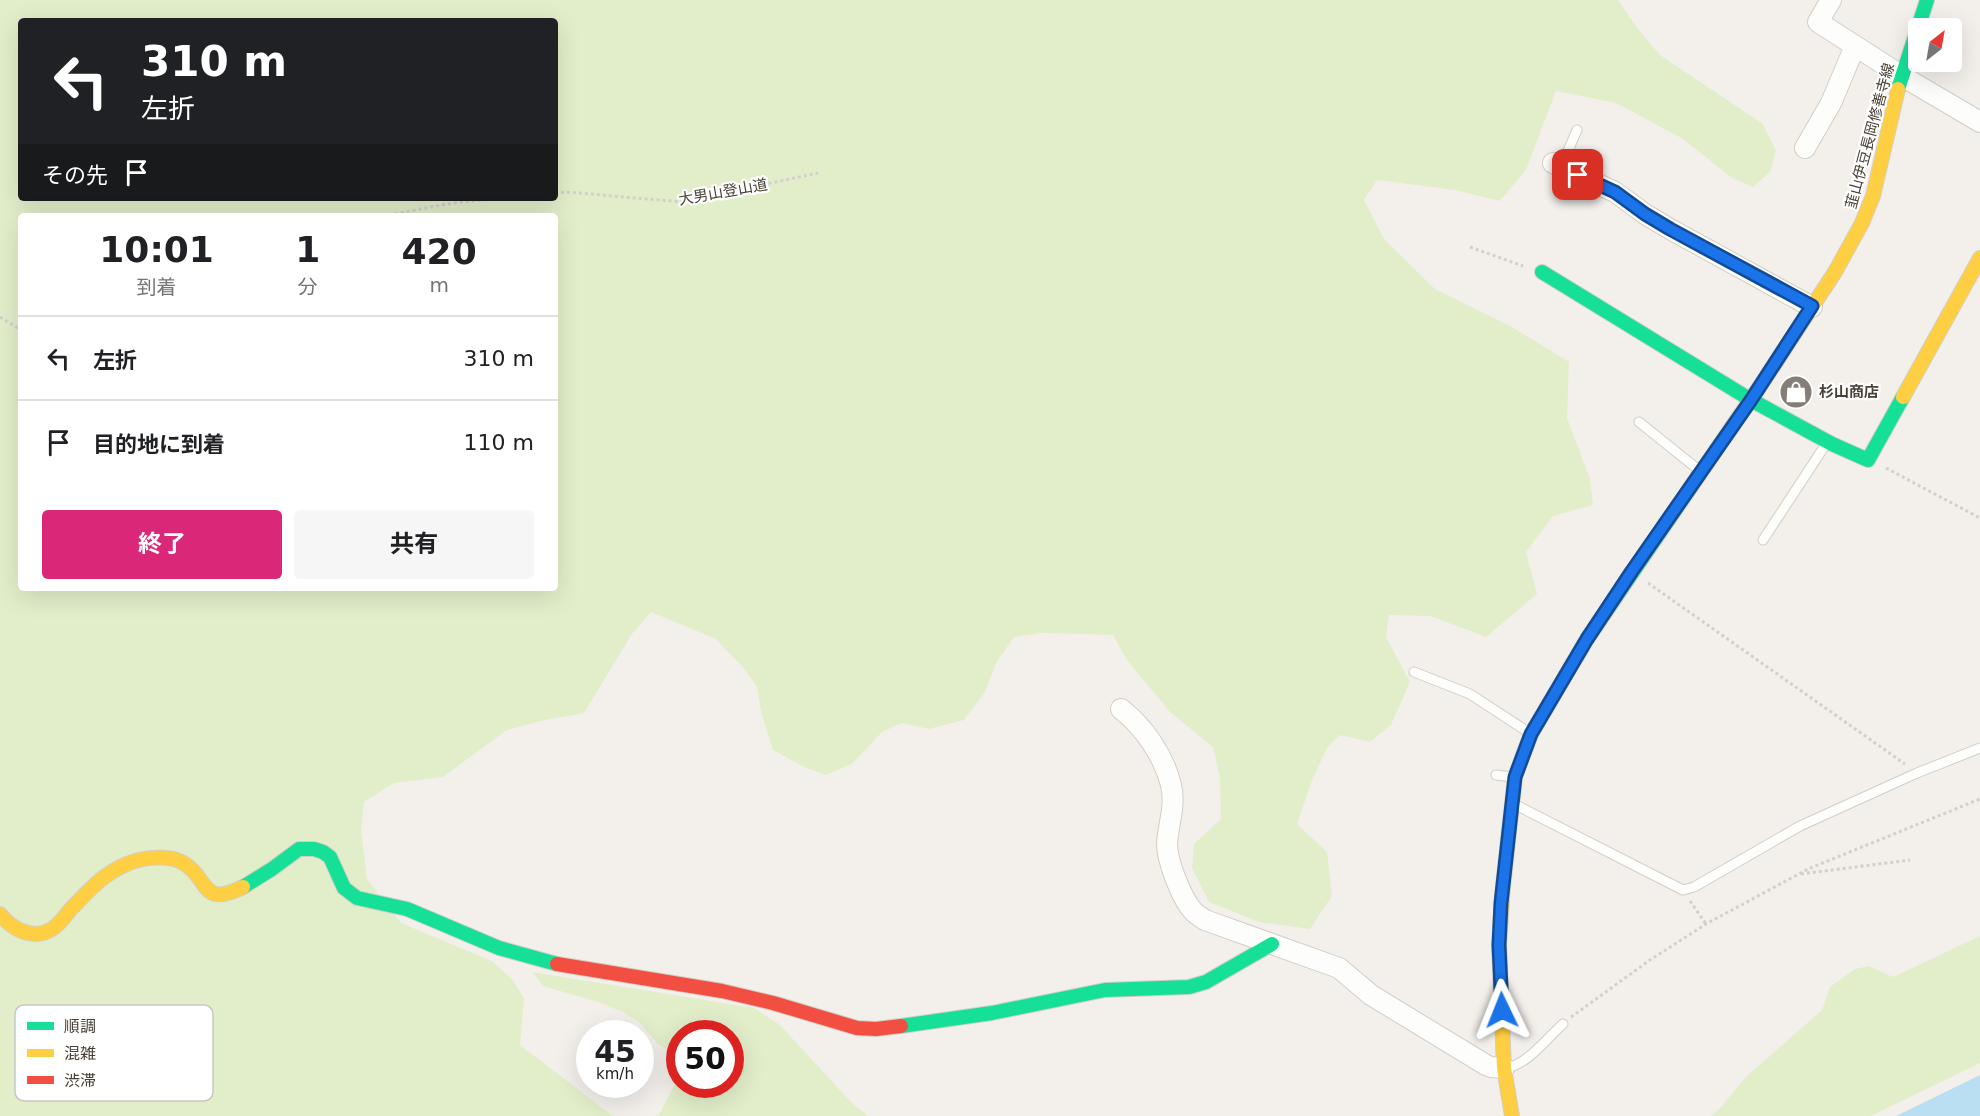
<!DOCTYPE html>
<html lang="ja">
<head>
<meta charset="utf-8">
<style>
  :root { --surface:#fff; --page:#f6f6f6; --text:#202124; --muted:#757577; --line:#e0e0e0; --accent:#db2777 }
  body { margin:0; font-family:"DejaVu Sans","Noto Sans JP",sans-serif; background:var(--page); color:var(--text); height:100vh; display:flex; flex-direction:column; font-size:22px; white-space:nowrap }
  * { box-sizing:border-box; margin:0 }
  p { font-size:20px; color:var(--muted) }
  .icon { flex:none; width:33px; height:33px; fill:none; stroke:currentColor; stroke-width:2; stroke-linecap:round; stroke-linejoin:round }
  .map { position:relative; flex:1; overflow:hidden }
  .side { position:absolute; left:18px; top:213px; width:540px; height:378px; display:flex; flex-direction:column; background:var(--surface); border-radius:6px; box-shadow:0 6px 24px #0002 }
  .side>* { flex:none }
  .banner { position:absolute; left:18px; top:18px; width:540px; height:183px; border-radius:6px; box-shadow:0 6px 24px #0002; background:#202124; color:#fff; overflow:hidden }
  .needle { width:39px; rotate:31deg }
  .fabs { position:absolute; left:1908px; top:18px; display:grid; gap:12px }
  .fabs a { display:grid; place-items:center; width:54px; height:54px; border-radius:6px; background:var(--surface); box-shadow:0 6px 24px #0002; font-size:30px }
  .speed { position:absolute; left:576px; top:1020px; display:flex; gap:12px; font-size:30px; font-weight:700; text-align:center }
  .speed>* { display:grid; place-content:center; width:78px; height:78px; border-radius:50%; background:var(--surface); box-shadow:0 6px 24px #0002; line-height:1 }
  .speed small { font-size:15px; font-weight:400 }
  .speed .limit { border:9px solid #d22; background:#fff; color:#111 }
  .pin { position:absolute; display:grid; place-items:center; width:51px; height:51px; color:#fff; margin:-26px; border-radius:12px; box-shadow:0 3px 9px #0006 }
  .me { position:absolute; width:66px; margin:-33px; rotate:358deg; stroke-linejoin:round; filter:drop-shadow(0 0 4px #0008) }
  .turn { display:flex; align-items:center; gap:21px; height:126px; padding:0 24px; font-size:27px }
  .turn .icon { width:78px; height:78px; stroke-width:2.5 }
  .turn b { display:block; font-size:42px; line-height:51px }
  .then { display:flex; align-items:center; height:57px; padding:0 24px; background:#0003; gap:12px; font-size:22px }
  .eta { display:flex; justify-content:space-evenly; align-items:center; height:102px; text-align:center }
  .eta b { font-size:36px; font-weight:700; line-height:42px }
  .action { display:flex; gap:12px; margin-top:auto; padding:12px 24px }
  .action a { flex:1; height:69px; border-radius:6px; background:var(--accent); color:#fff; font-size:24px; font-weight:700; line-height:69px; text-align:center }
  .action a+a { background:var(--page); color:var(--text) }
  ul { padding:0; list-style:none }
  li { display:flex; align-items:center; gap:18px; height:84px; padding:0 24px; border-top:2px solid var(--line) }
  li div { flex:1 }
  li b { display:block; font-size:22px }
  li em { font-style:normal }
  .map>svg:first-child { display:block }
  .green { fill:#e2eeca; fill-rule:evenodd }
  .water { fill:#badff3 }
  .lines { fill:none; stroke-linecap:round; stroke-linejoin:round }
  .lane-casing { stroke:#d1cec9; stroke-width:11 }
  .street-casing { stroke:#d1cec9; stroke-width:22 }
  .fast-casing { stroke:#d4cec3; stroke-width:16 }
  .slow-casing { stroke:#d4cec3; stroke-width:16 }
  .jam-casing { stroke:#d4cec3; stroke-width:16 }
  .path { stroke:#d3d0cb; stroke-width:3; stroke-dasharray:3 3; stroke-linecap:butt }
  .lane { stroke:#fdfdfc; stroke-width:9 }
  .street { stroke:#fdfdfc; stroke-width:20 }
  .fast { stroke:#16e098; stroke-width:14 }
  .slow { stroke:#ffcf43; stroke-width:14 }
  .jam { stroke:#f24e42; stroke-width:14 }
  .route-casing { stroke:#114b97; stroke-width:15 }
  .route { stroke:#1a73e8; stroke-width:10 }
  .labels { text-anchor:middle; stroke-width:4.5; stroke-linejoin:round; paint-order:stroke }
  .street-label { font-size:15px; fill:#4a4136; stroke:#fff }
  .poi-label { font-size:15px; font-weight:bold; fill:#4a4136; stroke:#fff; text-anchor:start }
  .key { fill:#fff; stroke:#c9c6c3; stroke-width:1.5 }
  .key-label { font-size:16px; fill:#4a4136 }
</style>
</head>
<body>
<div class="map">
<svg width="1980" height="1116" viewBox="0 0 1980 1116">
  <rect width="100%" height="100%" fill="#f3f0ec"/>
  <!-- green -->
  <path class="green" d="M 0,0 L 1618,0 L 1638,29 L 1660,55 L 1763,124 L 1776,151 L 1770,172 L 1753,187 L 1732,178 L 1683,139 L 1616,103 L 1556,91 L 1526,170 L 1500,201 L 1455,190 L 1377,180 L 1364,200 L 1384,239 L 1435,289 L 1512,327 L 1569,362 L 1567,418 L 1590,479 L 1593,505 L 1553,516 L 1526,552 L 1537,594 L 1486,637 L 1430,616 L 1389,615 L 1386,637 L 1410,682 L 1391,725 L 1370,742 L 1340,735 L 1327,748 L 1311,783 L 1297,824 L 1327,852 L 1332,896 L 1310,929 L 1259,922 L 1209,902 L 1192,868 L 1194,844 L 1221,819 L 1220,778 L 1213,747 L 1170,712 L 1127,660 L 1113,635 L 1041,633 L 1014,637 L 996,663 L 985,692 L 964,720 L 929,729 L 902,723 L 882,732 L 853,763 L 826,775 L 804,767 L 773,750 L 761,712 L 757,687 L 746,671 L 716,639 L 651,612 L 632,634 L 584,713 L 545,720 L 507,730 L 443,777 L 394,783 L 364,802 L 361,829 L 367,879 L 401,923 L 492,961 L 512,979 L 524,998 L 520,1045 L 613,1116 L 0,1116 ZM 21,21 L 555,21 L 555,198 L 21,198 ZM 21,216 L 555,216 L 555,588 L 21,588 Z
    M 1980,936 L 1980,1063 L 1871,1116 L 1711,1116 L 1720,1108 L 1747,1076 L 1822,1010 L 1830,987 L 1855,969 L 1869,966 L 1893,977 Z
    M 532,972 L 754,1008 L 780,1025 L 852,1103 L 868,1116 L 656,1116 L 660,1113 L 679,1075 L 680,1084 L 730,1084 L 730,1034 L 680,1034 L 679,1059 L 677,1055 L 658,1044 L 640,1023 L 623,1012 L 598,1002 L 543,986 Z"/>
  <!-- water -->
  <path class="water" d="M 1980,1075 L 1980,1116 L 1896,1116 L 1974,1078 Z"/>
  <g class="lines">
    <!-- lane casing -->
    <g class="lane-casing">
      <path id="lane" d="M 1561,167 L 1577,130
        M 1639,422 L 1700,471
        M 1763,540 L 1826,444
        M 1414,672 L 1470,694 L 1528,732
        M 1496,775 L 1513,777
        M 1514,804 L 1683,890 L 1694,887 L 1800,826 L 1917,773 L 1980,748
        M 1507,1068 C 1529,1063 1546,1039 1563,1024"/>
    </g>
    <!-- street casing -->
    <g class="street-casing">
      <path id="street" d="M 1831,0 L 1818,22 L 1902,76 L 1980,122
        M 1805,148 L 1831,103 L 1855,46
        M 1553,163 L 1615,192 L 1645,214 L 1670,229 L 1812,307
        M 1121,709 C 1144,727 1164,756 1171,785 C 1176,806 1168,824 1167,844 C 1167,861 1182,900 1194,912 C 1197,915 1202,918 1205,920 L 1339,968 L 1371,995 L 1486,1065 L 1491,1067 L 1504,1068"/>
    </g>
    <!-- fast casing -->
    <g class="fast-casing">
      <path id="fast" d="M 1898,89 L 1927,0
        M 1542,272 L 1751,400 L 1832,444 L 1868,460 L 1903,397
        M 1503,886 L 1515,777 L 1531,734 L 1587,639 L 1699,475
        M 243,887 L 272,869 L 299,849 L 314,849 L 323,852 L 330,857 L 344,888 L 357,898 L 407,909 L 499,948 L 557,964
        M 901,1026 L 992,1013 L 1105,990 L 1189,987 L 1206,982 L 1272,944"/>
    </g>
    <!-- slow casing -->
    <g class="slow-casing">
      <path id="slow" d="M 1903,397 L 1980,258
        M 1699,475 L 1760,386 L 1835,272 L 1862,223 L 1873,196 L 1898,89
        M 1503,886 L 1499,945 L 1504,1068 L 1512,1116
        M 0,914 C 12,929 33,941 52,929 C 59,925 65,916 71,909 C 87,892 104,873 127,864 C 143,857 170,854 185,864 C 209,879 201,908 243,887"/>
    </g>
    <!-- jam casing -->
    <g class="jam-casing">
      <path id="jam" d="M 557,964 L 722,991 L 773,1003 L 857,1028 L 876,1029 L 901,1026"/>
    </g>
    <!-- path -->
    <path class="path" d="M 555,193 L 567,192 L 682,202 L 818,173
      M 383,216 L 453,203 L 504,198
      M 1470,247 L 1523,266
      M 0,317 L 21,330
      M 1886,468 L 1980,518
      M 1648,583 L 1905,764
      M 1801,874 L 1910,860
      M 1690,901 L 1706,924
      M 1571,1017 L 1650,960 L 1706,924 L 1808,869 L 1980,799"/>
    <!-- lane -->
    <use href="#lane" class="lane"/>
    <!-- street -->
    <use href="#street" class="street"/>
    <!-- fast -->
    <use href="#fast" class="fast"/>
    <!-- slow -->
    <use href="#slow" class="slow"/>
    <!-- jam -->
    <use href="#jam" class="jam"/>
  </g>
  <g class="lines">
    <!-- route casing -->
    <g class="route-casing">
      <path id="route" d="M 1502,1010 L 1499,945 L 1501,903 L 1515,777 L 1531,734 L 1587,639 L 1632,571 L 1751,400 L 1812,306 L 1670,229 L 1645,214 L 1615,192 L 1578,175"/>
    </g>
    <!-- route -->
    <use href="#route" class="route"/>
  </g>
  <!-- icons -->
  <defs>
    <g id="shop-disc" transform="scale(1.725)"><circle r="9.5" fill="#857e76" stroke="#fff"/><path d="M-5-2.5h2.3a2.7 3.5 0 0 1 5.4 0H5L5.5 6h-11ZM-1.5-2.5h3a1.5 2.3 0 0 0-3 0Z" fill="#fff"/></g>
  </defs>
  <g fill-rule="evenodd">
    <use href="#shop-disc" x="1796" y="392"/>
  </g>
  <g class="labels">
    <!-- street labels -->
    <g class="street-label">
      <text transform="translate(1870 136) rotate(-75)" y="5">韮山伊豆長岡修善寺線</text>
      <text transform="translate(723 192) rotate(-10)" y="5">大男山登山道</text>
    </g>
    <!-- poi labels -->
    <g class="poi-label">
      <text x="1819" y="397">杉山商店</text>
    </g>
  </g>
  <!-- legend -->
  <rect x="15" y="1005" width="198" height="96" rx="9" class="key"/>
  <rect x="27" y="1022" width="27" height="8" fill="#16e098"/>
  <rect x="27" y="1049" width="27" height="8" fill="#ffcf43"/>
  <rect x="27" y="1076" width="27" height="8" fill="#f24e42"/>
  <g class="key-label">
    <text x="64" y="1032">順調</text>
    <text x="64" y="1059">混雑</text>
    <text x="64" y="1086">渋滞</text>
  </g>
</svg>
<div class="fabs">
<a><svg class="needle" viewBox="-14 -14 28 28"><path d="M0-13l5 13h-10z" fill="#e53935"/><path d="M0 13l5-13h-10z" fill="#757577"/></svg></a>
</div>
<div class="speed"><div>45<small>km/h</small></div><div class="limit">50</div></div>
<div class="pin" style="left:1578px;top:175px;background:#d93025"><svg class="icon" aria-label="arrive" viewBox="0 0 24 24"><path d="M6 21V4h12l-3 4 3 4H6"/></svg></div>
<svg class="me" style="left:1502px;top:1010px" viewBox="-20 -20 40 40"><path d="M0-17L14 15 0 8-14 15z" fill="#1a73e8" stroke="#fff" stroke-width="4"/></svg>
<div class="banner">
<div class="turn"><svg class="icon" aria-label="left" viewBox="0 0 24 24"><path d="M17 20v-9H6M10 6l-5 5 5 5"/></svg><div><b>310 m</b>左折</div></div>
<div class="then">その先<svg class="icon" aria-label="arrive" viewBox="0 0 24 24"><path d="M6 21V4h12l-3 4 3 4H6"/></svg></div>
</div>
<section class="side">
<div class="eta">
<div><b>10:01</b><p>到着</p></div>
<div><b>1</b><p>分</p></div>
<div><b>420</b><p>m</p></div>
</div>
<ul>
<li><svg class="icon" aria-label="left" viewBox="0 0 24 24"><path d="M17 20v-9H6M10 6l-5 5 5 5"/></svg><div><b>左折</b></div><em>310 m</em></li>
<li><svg class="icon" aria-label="arrive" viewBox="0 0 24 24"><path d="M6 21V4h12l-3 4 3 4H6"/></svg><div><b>目的地に到着</b></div><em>110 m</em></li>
</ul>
<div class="action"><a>終了</a><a>共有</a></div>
</section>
</div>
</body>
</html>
